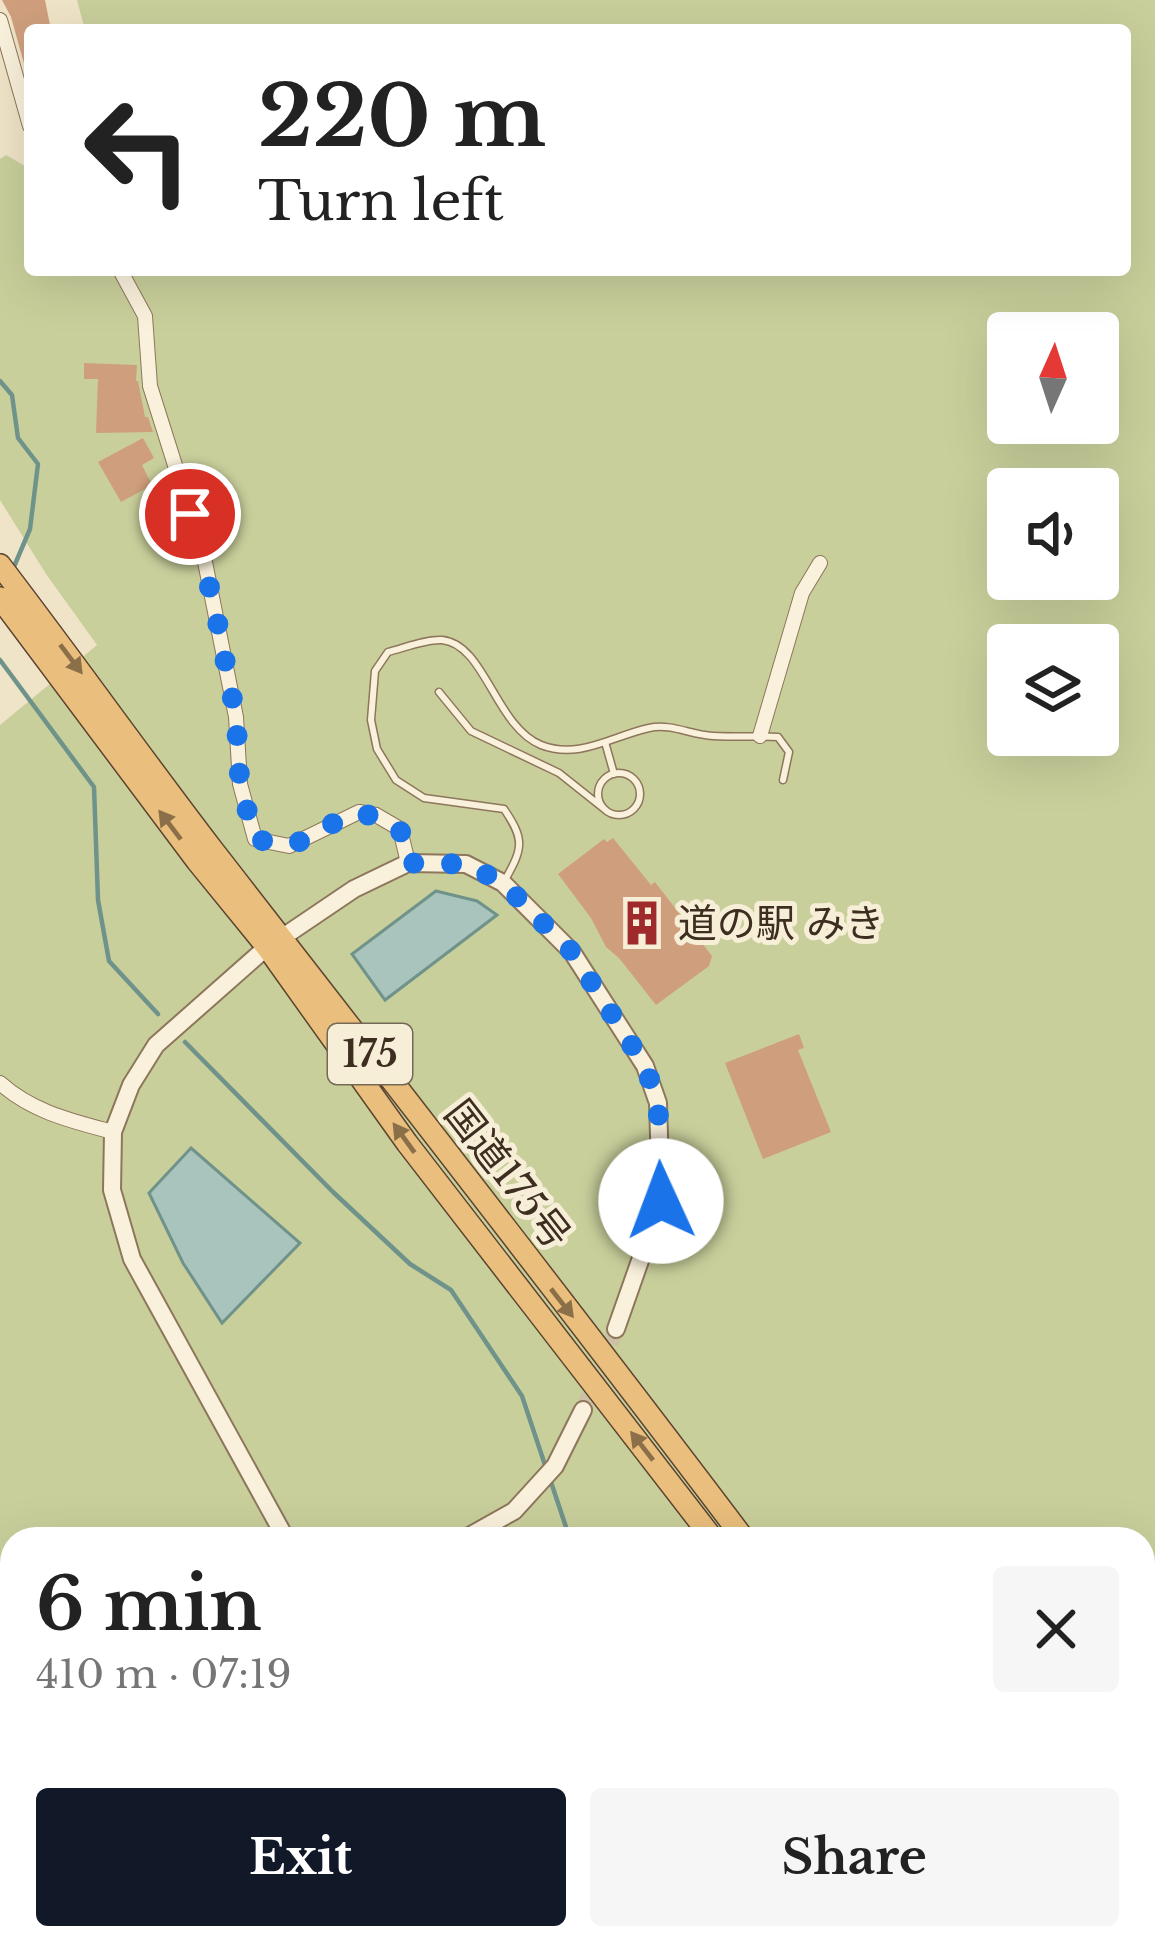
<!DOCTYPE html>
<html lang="en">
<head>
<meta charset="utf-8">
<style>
  :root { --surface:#fff; --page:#f6f6f6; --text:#222; --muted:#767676; --accent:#111827 }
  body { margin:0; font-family:"Libre Baskerville","Noto Sans JP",serif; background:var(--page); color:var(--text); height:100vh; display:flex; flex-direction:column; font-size:45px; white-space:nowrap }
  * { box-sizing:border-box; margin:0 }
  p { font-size:39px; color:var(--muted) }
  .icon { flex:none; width:66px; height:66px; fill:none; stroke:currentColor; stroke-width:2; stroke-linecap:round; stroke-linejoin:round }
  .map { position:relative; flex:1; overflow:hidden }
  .sheet { position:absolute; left:0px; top:1527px; width:1155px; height:423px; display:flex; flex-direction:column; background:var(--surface); border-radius:36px 36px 0 0; box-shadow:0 12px 48px #0002 }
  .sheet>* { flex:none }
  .top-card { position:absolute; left:24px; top:24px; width:1107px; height:252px; border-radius:12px; box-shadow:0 12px 48px #0002; background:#fff; color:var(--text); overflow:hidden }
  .needle { width:78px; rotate:3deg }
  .tools { position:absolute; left:987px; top:312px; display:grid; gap:24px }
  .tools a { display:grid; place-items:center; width:132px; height:132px; border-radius:12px; background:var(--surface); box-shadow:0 12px 48px #0002; font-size:60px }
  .pin { position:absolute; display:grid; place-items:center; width:102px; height:102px; color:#fff; margin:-51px; border:6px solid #fff; border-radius:50%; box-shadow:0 3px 12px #0007 }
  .me { position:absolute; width:132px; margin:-66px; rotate:358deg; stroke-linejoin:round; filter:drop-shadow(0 0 9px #0008) }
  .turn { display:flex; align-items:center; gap:42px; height:252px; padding:0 36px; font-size:54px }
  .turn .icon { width:156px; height:156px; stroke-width:2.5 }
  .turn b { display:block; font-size:84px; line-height:102px }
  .round { display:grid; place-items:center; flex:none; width:126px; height:126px; border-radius:12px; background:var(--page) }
  .headline { display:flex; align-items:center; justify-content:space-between; height:204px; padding:0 36px }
  h1 { font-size:72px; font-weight:700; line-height:90px }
  .button { display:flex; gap:24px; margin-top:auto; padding:24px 36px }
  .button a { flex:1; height:138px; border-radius:12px; background:var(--accent); color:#fff; font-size:48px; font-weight:700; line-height:138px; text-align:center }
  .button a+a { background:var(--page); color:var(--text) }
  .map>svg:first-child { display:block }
  .green { fill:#c9cf9b; fill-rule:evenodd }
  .water { fill:#a9c4bc; stroke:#6f938a; stroke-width:3 }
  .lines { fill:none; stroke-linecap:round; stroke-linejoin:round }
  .stream { stroke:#6f938a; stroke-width:4.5 }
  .building { fill:#cf9f7d }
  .tertiary-tunnel { stroke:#ccc0a6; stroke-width:16; stroke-dasharray:16 8; stroke-linecap:butt }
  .service-casing { stroke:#8d765c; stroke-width:9 }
  .minor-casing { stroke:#8d765c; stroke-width:16 }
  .tertiary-casing { stroke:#8d765c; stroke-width:20 }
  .trunk-casing { stroke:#5b4430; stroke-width:24 }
  .service { stroke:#faf1dc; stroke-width:6 }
  .minor { stroke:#faf1dc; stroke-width:14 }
  .tertiary { stroke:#faf1dc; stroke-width:16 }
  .trunk { stroke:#eabe7c; stroke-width:21 }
  .oneway { fill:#8b6f49 }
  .route { stroke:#1a73e8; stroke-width:21; stroke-dasharray:0 37.8 }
  .labels { text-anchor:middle; stroke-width:10; stroke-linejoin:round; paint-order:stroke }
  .shield { fill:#f7eed8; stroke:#756857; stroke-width:3 }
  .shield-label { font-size:36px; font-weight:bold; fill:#3d2e20 }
  .poi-label { font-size:39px; fill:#3d2e20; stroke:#f7eed8; text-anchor:start }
  .street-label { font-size:39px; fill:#3d2e20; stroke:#f7eed8 }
</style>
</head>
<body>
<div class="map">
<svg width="1155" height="1949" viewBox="0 0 1155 1949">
  <rect width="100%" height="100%" fill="#f0e4c8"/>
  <!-- green -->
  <path class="green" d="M 77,0 L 1155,0 L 1155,1949 L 0,1949 L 0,725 L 97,645 L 46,574 L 0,500 L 0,159 L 6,155 L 30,169 L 30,270 L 1125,270 L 1125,30 L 85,30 ZM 1008,333 L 1098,333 L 1098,423 L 1008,423 ZM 1008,489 L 1098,489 L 1098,579 L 1008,579 ZM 1008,645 L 1098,645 L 1098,735 L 1008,735 ZM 12,1539 L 1143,1539 L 1143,1938 L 12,1938 Z"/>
  <!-- water -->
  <path class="water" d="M 436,891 L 477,901 L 497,915 L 385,1000 L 352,954 Z
    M 191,1148 L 300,1243 L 222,1323 L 183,1263 L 149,1193 Z"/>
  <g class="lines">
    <!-- stream -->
    <path class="stream" d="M 0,381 L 12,395 L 18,438 L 38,464 L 30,529 L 13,569
      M 0,660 L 94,787 L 98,900 L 109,961 L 158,1014
      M 185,1042 L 333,1192 L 410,1264 L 451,1290 L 522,1396 L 545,1465
      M 551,1482 L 570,1539
      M 606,1938 L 615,1943 L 641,1949
      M 741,1949 L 748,1949"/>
  </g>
  <!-- building -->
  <path class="building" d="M 2,0 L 45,0 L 51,30 L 30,30 L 30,85 L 11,17 Z
    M 84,363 L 137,365 L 136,381 L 138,381 L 145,417 L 148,417 L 153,432 L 96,433 L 98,379 L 84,379 Z
    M 143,438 L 154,458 L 142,465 L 152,485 L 121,502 L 98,462 Z
    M 613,838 L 651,885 L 655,882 L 712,956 L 709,966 L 656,1005 L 619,958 L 606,947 L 591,918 L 558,874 L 604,839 L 607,842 Z
    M 799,1034 L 804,1048 L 798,1050 L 831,1132 L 763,1159 L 725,1063 Z"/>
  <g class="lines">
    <!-- tertiary-tunnel -->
    <path class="tertiary-tunnel" d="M 583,1410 L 616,1329"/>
    <!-- service casing -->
    <g class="service-casing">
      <path id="service" d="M 439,692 L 471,731 L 559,773 L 603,808
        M 605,742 L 614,774
        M598 794a21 21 0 1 1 42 0a21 21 0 1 1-42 0Z
        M 505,880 C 523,848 525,840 504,809 L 424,798 L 396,780 L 377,749 L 371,720 L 375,671 L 388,652 C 404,648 426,639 442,640 C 485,644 495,726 541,745 C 579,760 612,736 649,728 C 671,723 691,735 713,736 C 735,737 756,736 778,737 L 789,752 L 783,780"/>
    </g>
    <!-- minor casing -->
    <g class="minor-casing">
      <path id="minor" d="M 0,20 L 30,126
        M 120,270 L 145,316 L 150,386 L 204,557 L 236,717 L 240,784 L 255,839 L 289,846 L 359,812 L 376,815 L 400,829 L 408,863
        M 760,736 L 802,593 L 820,563
        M 0,1083 C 32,1112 72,1121 113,1132"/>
    </g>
    <!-- tertiary casing -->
    <g class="tertiary-casing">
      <path id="tertiary" d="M 283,937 L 354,889 L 408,863 L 466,864 L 503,883 L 572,952 L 645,1066 L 658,1103 L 661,1201 L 616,1329
        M 267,947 L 156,1045 L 131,1085 L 113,1132 L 112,1190 L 132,1259 L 286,1539
        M 464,1539 L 514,1511 L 555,1466 L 583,1410
        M 480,1938 L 485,1949"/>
    </g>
    <!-- trunk casing -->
    <g class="trunk-casing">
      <path id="trunk" d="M 0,565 C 72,659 140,755 212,849 C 390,1078 569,1307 744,1539
        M 0,598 L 197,861 L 267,947 L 407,1143 L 713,1539
        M 1017,1938 L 1025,1949
        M 1045,1938 L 1053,1949"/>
    </g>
    <!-- service -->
    <use href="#service" class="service"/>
    <!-- minor -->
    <use href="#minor" class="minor"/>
    <!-- tertiary -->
    <use href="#tertiary" class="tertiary"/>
    <!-- trunk -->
    <use href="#trunk" class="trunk"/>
  </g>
  <!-- one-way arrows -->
  <defs><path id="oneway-solid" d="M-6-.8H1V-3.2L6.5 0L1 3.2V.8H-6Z" transform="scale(3)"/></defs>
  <g class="oneway">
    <use href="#oneway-solid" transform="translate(71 659) rotate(53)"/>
    <use href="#oneway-solid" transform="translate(170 825) rotate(-127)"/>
    <use href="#oneway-solid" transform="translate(404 1138) rotate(-126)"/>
    <use href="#oneway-solid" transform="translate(562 1303) rotate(52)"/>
    <use href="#oneway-solid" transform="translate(642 1446) rotate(-128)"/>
  </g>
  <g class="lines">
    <!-- route -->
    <path class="route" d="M 190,514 L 214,604 L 236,717 L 240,784 L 255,839 C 267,841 282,848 293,844 C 344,827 342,795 400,829 L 408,863 L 466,864 L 503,883 L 572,952 L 645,1066 L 658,1103 L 661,1201"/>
  </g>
  <!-- icons -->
  <defs>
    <g id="building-bare" transform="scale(3.6)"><path d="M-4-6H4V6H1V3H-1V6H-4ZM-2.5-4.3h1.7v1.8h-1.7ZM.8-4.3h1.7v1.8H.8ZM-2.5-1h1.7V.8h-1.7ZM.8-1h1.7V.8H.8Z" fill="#9e2a2b" stroke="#f7eed8" stroke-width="2.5" paint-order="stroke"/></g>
  </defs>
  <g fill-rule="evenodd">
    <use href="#building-bare" x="642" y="923"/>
  </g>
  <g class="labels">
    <!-- shield labels -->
    <rect class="shield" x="328" y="1024" width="84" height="60" rx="9"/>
    <g class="shield-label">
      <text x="370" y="1067">175</text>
    </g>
    <!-- poi labels -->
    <g class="poi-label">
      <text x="678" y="937">道の駅 みき</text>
    </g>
    <!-- street labels -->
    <g class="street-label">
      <text transform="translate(508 1174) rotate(52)" y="14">国道175号</text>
    </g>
  </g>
</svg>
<div class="tools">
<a><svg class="needle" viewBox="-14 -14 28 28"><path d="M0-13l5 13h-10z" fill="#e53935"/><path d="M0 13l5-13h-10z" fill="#767676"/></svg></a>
<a><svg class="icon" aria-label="sound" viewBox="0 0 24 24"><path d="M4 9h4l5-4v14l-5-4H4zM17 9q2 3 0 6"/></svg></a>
<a><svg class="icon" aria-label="layers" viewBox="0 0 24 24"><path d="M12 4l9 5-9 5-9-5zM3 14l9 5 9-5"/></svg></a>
</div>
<div class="pin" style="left:190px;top:514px;background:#d93025"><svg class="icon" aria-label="arrive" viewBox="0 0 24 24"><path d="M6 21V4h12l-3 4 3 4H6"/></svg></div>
<svg class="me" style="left:661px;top:1201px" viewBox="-20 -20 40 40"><circle r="19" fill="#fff"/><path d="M0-13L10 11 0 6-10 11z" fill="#1a73e8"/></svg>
<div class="top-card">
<div class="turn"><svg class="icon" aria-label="left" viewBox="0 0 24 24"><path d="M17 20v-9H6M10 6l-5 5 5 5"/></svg><div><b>220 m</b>Turn left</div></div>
</div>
<section class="sheet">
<div class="headline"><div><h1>6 min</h1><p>410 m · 07:19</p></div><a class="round"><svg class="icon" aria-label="close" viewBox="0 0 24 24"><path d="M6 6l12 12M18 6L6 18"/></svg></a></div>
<div class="button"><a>Exit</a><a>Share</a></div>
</section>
</div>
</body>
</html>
